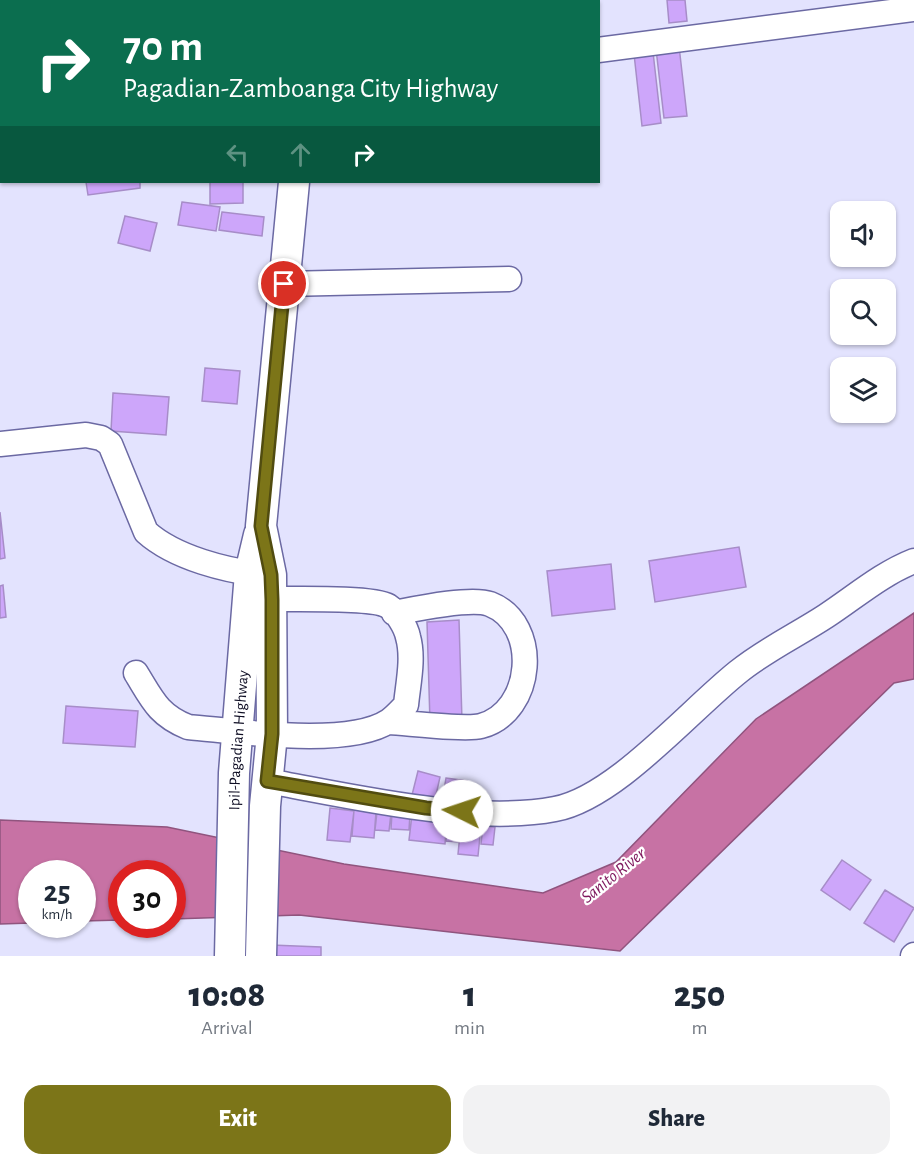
<!DOCTYPE html>
<html lang="en">
<head>
<meta charset="utf-8">
<style>
  :root { --surface:#fff; --page:#f2f2f3; --text:#1f2937; --muted:#747a83; --accent:#7c7518 }
  body { margin:0; font-family:"Alegreya Sans",sans-serif; background:var(--page); color:var(--text); height:100vh; display:flex; flex-direction:column; font-size:22px; white-space:nowrap }
  * { box-sizing:border-box; margin:0 }
  p { font-size:20px; color:var(--muted) }
  .icon { flex:none; width:33px; height:33px; fill:none; stroke:currentColor; stroke-width:2; stroke-linecap:round; stroke-linejoin:round }
  .map { position:relative; height:956px; overflow:hidden }
  .drawer { display:flex; flex-direction:column; background:var(--surface); flex:1 }
  .drawer>* { flex:none }
  .top-card { position:absolute; left:0px; top:0px; width:600px; height:183px; box-shadow:0 2px 4px #0004; background:#0b6e4f; color:#fff; overflow:hidden }
  .fabs { position:absolute; left:830px; top:201px; display:grid; gap:12px }
  .fabs a { display:grid; place-items:center; width:66px; height:66px; border-radius:12px; background:var(--surface); box-shadow:0 2px 4px #0004; font-size:30px }
  .speed { position:absolute; left:18px; top:860px; display:flex; gap:12px; font-size:30px; font-weight:700; text-align:center }
  .speed>* { display:grid; place-content:center; width:78px; height:78px; border-radius:50%; background:var(--surface); box-shadow:0 2px 4px #0004; line-height:1 }
  .speed small { font-size:15px; font-weight:400 }
  .speed .limit { border:9px solid #d22; background:#fff; color:#111 }
  .pin { position:absolute; display:grid; place-items:center; width:51px; height:51px; color:#fff; margin:-26px; border:3px solid #fff; border-radius:50%; box-shadow:0 2px 6px #0007 }
  .me { position:absolute; width:66px; margin:-33px; rotate:274deg; stroke-linejoin:round; filter:drop-shadow(0 0 4px #0008) }
  .turn { display:flex; align-items:center; gap:21px; height:126px; padding:0 24px; font-size:27px }
  .turn .icon { width:78px; height:78px; stroke-width:2.5 }
  .turn b { display:block; font-size:42px; line-height:51px }
  .lanes { display:flex; align-items:center; height:57px; padding:0 24px; background:#0003; justify-content:center; gap:30px; direction:ltr }
  .lanes .off { opacity:.35 }
  .eta { display:flex; justify-content:space-evenly; align-items:center; height:102px; text-align:center }
  .eta b { font-size:36px; font-weight:800; line-height:42px }
  .button { display:flex; gap:12px; margin-top:auto; padding:12px 24px }
  .button a { flex:1; height:69px; border-radius:18px; background:var(--accent); color:#fff; font-size:24px; font-weight:800; line-height:69px; text-align:center }
  .button a+a { background:var(--page); color:var(--text) }
  .map>svg:first-child { display:block }
  .water { fill:#c772a4; stroke:#90547e; stroke-width:1.5 }
  .building { fill:#cda6fa; stroke:#a78dc8; stroke-width:1.5 }
  .lines { fill:none; stroke-linecap:round; stroke-linejoin:round }
  .minor-casing { stroke:#6b69a3; stroke-width:27 }
  .major-casing { stroke:#6b69a3; stroke-width:33 }
  .minor { stroke:#fff; stroke-width:24 }
  .major { stroke:#fff; stroke-width:30 }
  .route-casing { stroke:#514c10; stroke-width:15 }
  .route { stroke:#7c7518; stroke-width:10 }
  .labels { text-anchor:middle; stroke-width:4.5; stroke-linejoin:round; paint-order:stroke }
  .street-label { font-size:16px; fill:#0f0e24; stroke:#fff }
  .water-label { font-size:18px; font-style:italic; fill:#7f185e; stroke:#fff }
</style>
</head>
<body>
<div class="map">
<svg width="914" height="956" viewBox="0 0 914 956">
  <rect width="100%" height="100%" fill="#e3e3fe"/>
  <!-- water -->
  <path class="water" d="M 914,613 L 914,679 L 894,683 L 620,951 L 299,915 L 173,919 L 172,873 L 122,873 L 121,920 L 83,921 L 82,873 L 32,873 L 31,923 L 0,924 L 0,820 L 167,827 L 344,864 L 543,893 L 616,862 L 756,719 Z"/>
  <!-- building -->
  <path class="building" d="M 66,0 L 223,0 L 224,2 L 66,2 Z
    M 667,0 L 685,0 L 687,21 L 669,23 Z
    M 679,46 L 687,116 L 664,118 L 656,49 Z
    M 653,52 L 661,123 L 642,126 L 634,54 Z
    M 86,182 L 140,182 L 140,188 L 88,195 Z
    M 210,182 L 243,182 L 243,203 L 210,204 Z
    M 182,202 L 220,207 L 216,231 L 178,225 Z
    M 222,212 L 264,217 L 262,236 L 219,230 Z
    M 125,216 L 157,223 L 150,251 L 118,243 Z
    M 205,368 L 240,371 L 237,404 L 202,401 Z
    M 113,393 L 169,397 L 166,435 L 111,431 Z
    M 0,512 L 5,558 L 0,559 Z
    M 739,547 L 746,587 L 655,602 L 649,561 Z
    M 611,564 L 615,609 L 552,616 L 547,571 Z
    M 3,585 L 6,617 L 0,618 L 0,586 Z
    M 459,620 L 462,721 L 430,722 L 427,622 Z
    M 66,706 L 138,711 L 135,747 L 63,743 Z
    M 418,771 L 440,777 L 434,804 L 411,799 Z
    M 446,778 L 467,781 L 464,805 L 442,802 Z
    M 330,808 L 354,811 L 350,842 L 327,840 Z
    M 354,810 L 376,812 L 374,838 L 352,836 Z
    M 377,812 L 391,813 L 389,831 L 375,830 Z
    M 392,813 L 410,814 L 409,830 L 391,829 Z
    M 412,815 L 447,818 L 445,844 L 409,840 Z
    M 448,821 L 460,822 L 459,842 L 446,841 Z
    M 461,824 L 481,826 L 478,856 L 458,854 Z
    M 483,826 L 495,827 L 493,845 L 481,844 Z
    M 842,860 L 871,880 L 850,910 L 821,890 Z
    M 885,890 L 914,908 L 894,942 L 864,923 Z
    M 271,945 L 321,947 L 321,956 L 271,956 Z"/>
  <g class="lines">
    <!-- minor casing -->
    <g class="minor-casing">
      <path id="minor" d="M 59,2 L 62,1
        M 538,2 L 538,0
        M 0,11 L 2,11
        M 598,50 L 914,9
        M 284,284 L 509,279
        M 0,444 L 86,435 L 101,438 L 110,444 L 146,532 C 175,558 227,571 266,575
        M 136,673 C 152,699 158,715 188,727 C 237,731 348,748 389,721 C 395,717 401,710 406,705 C 408,684 414,658 408,637 C 406,627 397,612 388,606 C 371,596 280,600 255,599
        M 389,722 C 408,723 466,730 481,726 C 534,712 541,624 490,604 C 471,597 415,609 394,613
        M 267,781 C 351,796 472,825 555,809 C 615,798 689,711 738,672 C 765,650 797,635 826,616 C 855,597 881,574 914,561
        M 913,956 L 914,955"/>
    </g>
    <!-- major casing -->
    <g class="major-casing">
      <g id="major">
        <path d="M 319,2 L 319,0"/>
        <path id="s1" d="M 230,956 L 234,773 L 250,573 L 259,535"/>
        <path d="M 261,956 L 265,806 L 272,734 L 271,575 L 261,526 L 294,182"/>
      </g>
    </g>
    <!-- minor -->
    <use href="#minor" class="minor"/>
    <!-- major -->
    <use href="#major" class="major"/>
  </g>
  <g class="lines">
    <!-- route casing -->
    <g class="route-casing">
      <path id="route" d="M 284,284 L 261,526 L 271,575 L 272,600 L 272,734 L 267,781 L 426,808 L 462,811"/>
    </g>
    <!-- route -->
    <use href="#route" class="route"/>
  </g>
  <g class="labels">
    <!-- street labels -->
    <g class="street-label">
      <text dy="6" stroke="none"><textPath href="#s1" startOffset="216">Ipil-Pagadian Highway</textPath></text>
    </g>
    <!-- water labels -->
    <g class="water-label">
      <text transform="translate(613 875) rotate(-39)" y="6">Sanito River</text>
    </g>
  </g>
</svg>
<div class="fabs">
<a><svg class="icon" aria-label="sound" viewBox="0 0 24 24"><path d="M4 9h4l5-4v14l-5-4H4zM17 9q2 3 0 6"/></svg></a>
<a><svg class="icon" aria-label="search" viewBox="0 0 24 24"><circle cx="10" cy="10" r="6"/><path d="M15 15l6 6"/></svg></a>
<a><svg class="icon" aria-label="layers" viewBox="0 0 24 24"><path d="M12 4l9 5-9 5-9-5zM3 14l9 5 9-5"/></svg></a>
</div>
<div class="speed"><div>25<small>km/h</small></div><div class="limit">30</div></div>
<div class="pin" style="left:284px;top:284px;background:#d93025"><svg class="icon" aria-label="arrive" viewBox="0 0 24 24"><path d="M6 21V4h12l-3 4 3 4H6"/></svg></div>
<svg class="me" style="left:462px;top:811px" viewBox="-20 -20 40 40"><circle r="19" fill="#fff"/><path d="M0-13L10 11 0 6-10 11z" fill="#7c7518"/></svg>
<div class="top-card">
<div class="turn"><svg class="icon" aria-label="right" viewBox="0 0 24 24"><path d="M7 20v-9h11M14 6l5 5-5 5"/></svg><div><b>70 m</b>Pagadian-Zamboanga City Highway</div></div>
<div class="lanes"><svg class="icon off" aria-label="left" viewBox="0 0 24 24"><path d="M17 20v-9H6M10 6l-5 5 5 5"/></svg><svg class="icon off" aria-label="ahead" viewBox="0 0 24 24"><path d="M12 20V5M6 11l6-6 6 6"/></svg><svg class="icon" aria-label="right" viewBox="0 0 24 24"><path d="M7 20v-9h11M14 6l5 5-5 5"/></svg></div>
</div>
</div>
<section class="drawer">
<div class="eta">
<div><b>10:08</b><p>Arrival</p></div>
<div><b>1</b><p>min</p></div>
<div><b>250</b><p>m</p></div>
</div>
<div class="button"><a>Exit</a><a>Share</a></div>
</section>
</body>
</html>
